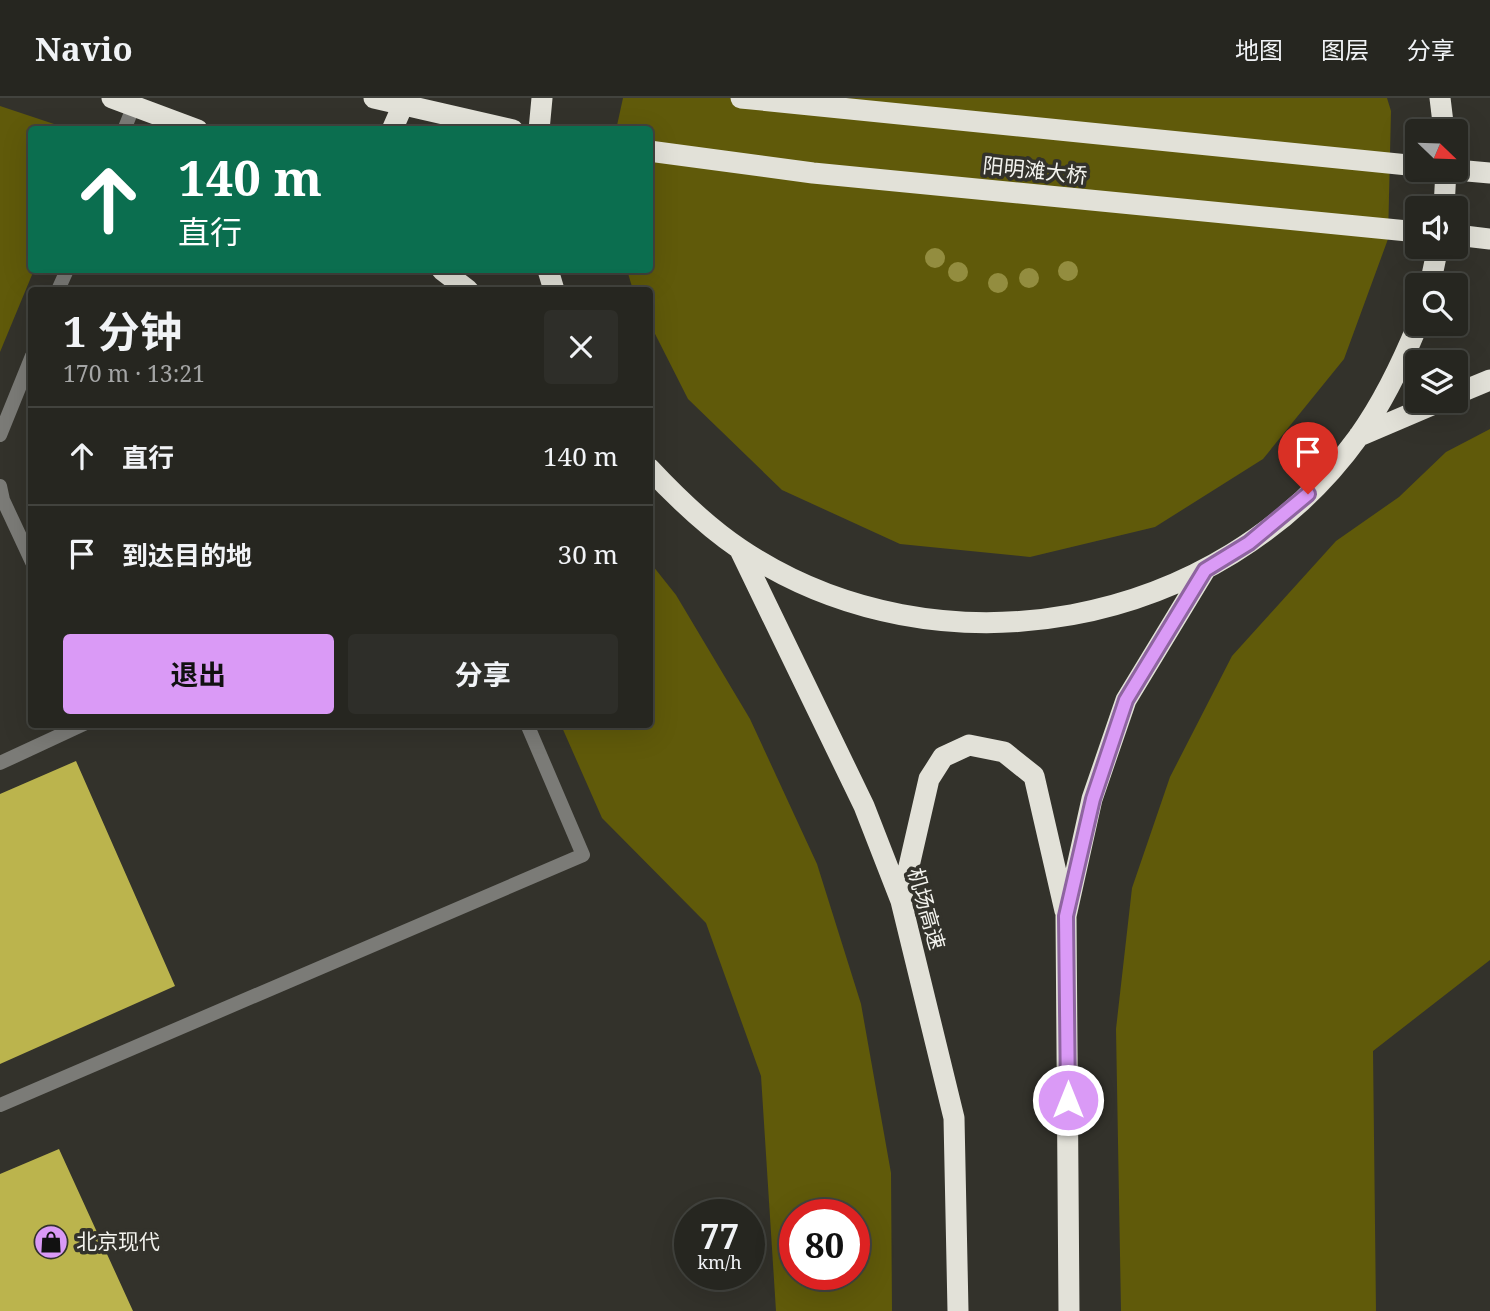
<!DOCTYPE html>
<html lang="zh">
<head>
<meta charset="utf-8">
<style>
  :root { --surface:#262620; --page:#2e2e29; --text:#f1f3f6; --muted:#a4a5a5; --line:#42433e; --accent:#da9af6 }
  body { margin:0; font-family:"Noto Serif","Noto Sans SC",serif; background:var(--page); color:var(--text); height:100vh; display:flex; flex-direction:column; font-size:26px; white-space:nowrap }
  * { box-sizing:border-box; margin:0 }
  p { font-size:23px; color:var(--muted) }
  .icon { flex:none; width:38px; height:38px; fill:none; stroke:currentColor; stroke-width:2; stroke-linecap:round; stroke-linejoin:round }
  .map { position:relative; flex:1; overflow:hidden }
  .sheet { position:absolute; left:28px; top:189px; width:625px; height:441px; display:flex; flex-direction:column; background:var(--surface); border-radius:7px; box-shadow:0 7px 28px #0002,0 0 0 2px var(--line) }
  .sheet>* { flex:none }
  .top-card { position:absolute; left:28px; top:28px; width:625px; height:147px; border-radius:7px; box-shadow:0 7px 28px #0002,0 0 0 2px var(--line); background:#0b6e4f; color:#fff; overflow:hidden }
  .needle { width:46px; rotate:113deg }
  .fabs { position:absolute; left:1405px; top:21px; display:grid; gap:14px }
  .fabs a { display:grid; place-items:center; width:63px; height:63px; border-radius:7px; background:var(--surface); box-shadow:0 7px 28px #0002,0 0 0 2px var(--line); font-size:35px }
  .speed { position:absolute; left:674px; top:1101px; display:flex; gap:14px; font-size:35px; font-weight:700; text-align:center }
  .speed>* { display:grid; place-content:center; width:91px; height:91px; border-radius:50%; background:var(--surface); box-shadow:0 7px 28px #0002,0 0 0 2px var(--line); line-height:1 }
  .speed small { font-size:18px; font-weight:400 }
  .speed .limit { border:10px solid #d22; background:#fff; color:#111 }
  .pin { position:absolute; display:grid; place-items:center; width:60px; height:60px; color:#fff; margin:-72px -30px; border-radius:50% 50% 50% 0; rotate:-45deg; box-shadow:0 0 7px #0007 }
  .pin .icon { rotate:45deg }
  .me { position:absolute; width:77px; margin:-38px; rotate:0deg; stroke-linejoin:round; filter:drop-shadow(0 0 5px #0008) }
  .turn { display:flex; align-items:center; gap:24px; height:147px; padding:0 35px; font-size:32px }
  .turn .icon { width:91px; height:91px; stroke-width:2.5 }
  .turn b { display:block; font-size:49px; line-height:60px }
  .round { display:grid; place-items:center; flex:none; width:74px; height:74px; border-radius:7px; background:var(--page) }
  .summary { display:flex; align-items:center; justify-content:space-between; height:119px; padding:0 35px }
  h1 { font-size:42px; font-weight:700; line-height:52px }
  .primary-button { display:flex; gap:14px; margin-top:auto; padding:14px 35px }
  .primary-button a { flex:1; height:80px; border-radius:7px; background:var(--accent); color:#111; font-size:28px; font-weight:700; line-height:80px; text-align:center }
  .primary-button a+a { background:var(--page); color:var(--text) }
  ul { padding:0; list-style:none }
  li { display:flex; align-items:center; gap:21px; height:98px; padding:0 35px; border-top:2px solid var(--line) }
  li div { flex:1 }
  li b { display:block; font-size:26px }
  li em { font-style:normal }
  header { display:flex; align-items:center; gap:42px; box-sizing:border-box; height:98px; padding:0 35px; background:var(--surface); border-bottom:2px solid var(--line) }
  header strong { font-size:33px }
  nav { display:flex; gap:38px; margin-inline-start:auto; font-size:24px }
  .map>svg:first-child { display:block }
  .green { fill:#605a0a; fill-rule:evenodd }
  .building { fill:#bbb44d }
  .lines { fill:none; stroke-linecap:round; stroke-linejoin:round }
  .lane { stroke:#7b7b77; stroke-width:14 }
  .highway { stroke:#e2e1d8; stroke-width:21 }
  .highway-bridge { stroke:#e2e1d8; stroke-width:21 }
  .tree { fill:#938d3f }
  .route-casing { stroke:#8e64a0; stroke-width:18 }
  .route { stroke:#da9af6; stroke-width:12 }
  .labels { text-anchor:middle; stroke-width:7; stroke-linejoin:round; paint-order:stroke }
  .street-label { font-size:21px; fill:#f3f3ee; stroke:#33322b }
  .poi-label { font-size:21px; fill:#f3f3ee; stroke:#33322b; text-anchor:start }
</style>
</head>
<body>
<header>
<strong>Navio</strong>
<nav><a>地图</a><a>图层</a><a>分享</a></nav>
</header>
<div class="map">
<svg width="1490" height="1213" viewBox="0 0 1490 1213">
  <rect width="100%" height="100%" fill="#33322b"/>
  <!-- green -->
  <path class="green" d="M 623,0 L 1387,0 L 1391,13 L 1388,141 L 1344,261 L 1263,361 L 1155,429 L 1030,459 L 900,446 L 782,392 L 688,301 L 649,224 L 649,192 L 633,192 L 627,172 L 649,172 L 649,32 L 616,32 Z
    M 0,8 L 69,31 L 32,32 L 32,172 L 34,172 L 0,254 Z
    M 1490,331 L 1490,862 L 1373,953 L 1376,1213 L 1121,1213 L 1116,931 L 1132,790 L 1170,679 L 1232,558 L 1336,443 L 1399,399 L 1446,354 Z
    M 649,463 L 676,497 L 750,621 L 817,766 L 861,906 L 891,1075 L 892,1213 L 776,1213 L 761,978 L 706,825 L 602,720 L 561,627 L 649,626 ZM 794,1116 L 854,1116 L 854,1176 L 794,1176 Z"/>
  <!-- building -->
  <path class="building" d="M 76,663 L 175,888 L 0,966 L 0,696 Z
    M 59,1051 L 133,1213 L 0,1213 L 0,1076 Z"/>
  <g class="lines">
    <!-- lane -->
    <path class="lane" d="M 124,32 L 134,7
      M 58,192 L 67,172
      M 0,337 L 32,258
      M 0,388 L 3,402 L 32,464
      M 0,665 L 84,626
      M 0,1007 L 583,757 L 527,626"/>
    <!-- highway -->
    <path class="highway" d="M 112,0 L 198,32
      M 741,0 L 1418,68
      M 1440,0 L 1444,33
      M 392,32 L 406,0
      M 539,32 L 542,0
      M 649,53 L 813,75 L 1418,134
      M 1456,72 L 1490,75
      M 1444,110 L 1446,72
      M 1456,137 L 1490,141
      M 442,172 L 468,192
      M 548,172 L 554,192
      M 1430,187 L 1438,149
      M 1456,296 L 1490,282
      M 1359,338 L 1441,303
      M 649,370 C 677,400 706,428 740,451 C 938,584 1221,531 1359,338 C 1384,303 1402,265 1418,226
      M 740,452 L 864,708 L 901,803 L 954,1020 L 958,1213
      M 901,803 L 929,681 L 943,659 L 969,647 L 1004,654 L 1034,678 L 1065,813
      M 1069,1213 L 1066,818 L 1092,701 L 1126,602 L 1205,472"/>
    <!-- highway-bridge -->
    <path class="highway-bridge" d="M 374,0 L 513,32"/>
  </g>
  <!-- trees -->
  <g class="tree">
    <circle cx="935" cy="160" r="10"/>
    <circle cx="1068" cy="173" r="10"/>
    <circle cx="958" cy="174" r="10"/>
    <circle cx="1029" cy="180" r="10"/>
    <circle cx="998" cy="185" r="10"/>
  </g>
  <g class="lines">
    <!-- route casing -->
    <g class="route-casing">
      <path id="route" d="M 1068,1002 L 1066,818 L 1093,701 L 1126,602 L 1205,472 L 1249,445 L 1308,396"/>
    </g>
    <!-- route -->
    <use href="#route" class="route"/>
  </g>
  <!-- icons -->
  <defs>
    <g id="shop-disc" transform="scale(1.75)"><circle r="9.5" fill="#da9af6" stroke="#33322b"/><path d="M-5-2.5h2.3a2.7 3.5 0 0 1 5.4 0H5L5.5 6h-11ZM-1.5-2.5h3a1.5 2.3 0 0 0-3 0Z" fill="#111"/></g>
  </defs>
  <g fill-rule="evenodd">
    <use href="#shop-disc" x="51" y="1144"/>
  </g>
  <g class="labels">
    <!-- street labels -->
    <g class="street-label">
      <text transform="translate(1035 73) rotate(6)" y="7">阳明滩大桥</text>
      <text transform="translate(926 811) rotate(74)" y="7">机场高速</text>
    </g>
    <!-- poi labels -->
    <g class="poi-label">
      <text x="76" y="1151">北京现代</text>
    </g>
  </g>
</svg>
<div class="fabs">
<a><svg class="needle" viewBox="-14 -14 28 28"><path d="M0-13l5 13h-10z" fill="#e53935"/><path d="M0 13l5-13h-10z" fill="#a4a5a5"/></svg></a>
<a><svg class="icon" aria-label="sound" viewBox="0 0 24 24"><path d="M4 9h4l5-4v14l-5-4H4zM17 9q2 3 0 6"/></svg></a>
<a><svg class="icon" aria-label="search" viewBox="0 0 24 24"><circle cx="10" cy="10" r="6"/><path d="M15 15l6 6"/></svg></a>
<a><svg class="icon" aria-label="layers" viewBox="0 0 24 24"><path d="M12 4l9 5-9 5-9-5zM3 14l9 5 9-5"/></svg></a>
</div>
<div class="speed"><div>77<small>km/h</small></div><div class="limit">80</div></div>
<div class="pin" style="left:1308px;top:396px;background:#d93025"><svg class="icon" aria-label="arrive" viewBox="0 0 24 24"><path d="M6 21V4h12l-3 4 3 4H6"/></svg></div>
<svg class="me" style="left:1068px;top:1002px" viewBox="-20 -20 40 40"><circle r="17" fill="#da9af6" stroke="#fff" stroke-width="3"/><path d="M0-11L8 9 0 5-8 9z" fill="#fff"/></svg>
<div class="top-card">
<div class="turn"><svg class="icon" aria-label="ahead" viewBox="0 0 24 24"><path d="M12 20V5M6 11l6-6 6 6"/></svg><div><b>140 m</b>直行</div></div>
</div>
<section class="sheet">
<div class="summary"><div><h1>1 分钟</h1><p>170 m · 13:21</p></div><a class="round"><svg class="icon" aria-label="close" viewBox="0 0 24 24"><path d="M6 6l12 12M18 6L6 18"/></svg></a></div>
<ul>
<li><svg class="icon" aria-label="ahead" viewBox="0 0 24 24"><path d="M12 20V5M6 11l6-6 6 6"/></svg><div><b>直行</b></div><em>140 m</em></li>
<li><svg class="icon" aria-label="arrive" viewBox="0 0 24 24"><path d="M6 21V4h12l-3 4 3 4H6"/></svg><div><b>到达目的地</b></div><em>30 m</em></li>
</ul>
<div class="primary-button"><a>退出</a><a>分享</a></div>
</section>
</div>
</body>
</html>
